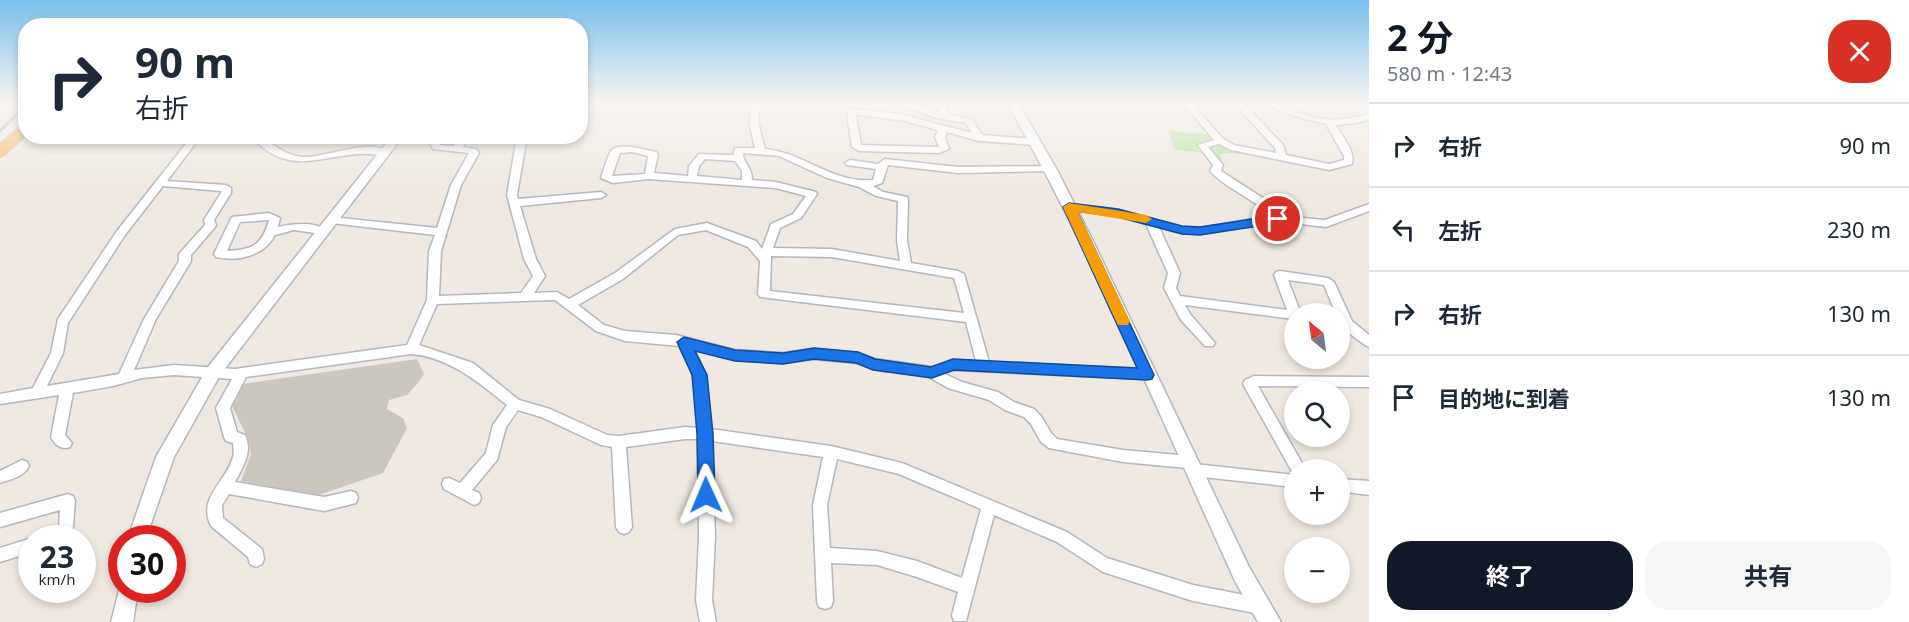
<!DOCTYPE html>
<html lang="ja">
<head>
<meta charset="utf-8">
<style>
  :root { --surface:#fff; --page:#f6f6f7; --text:#1f2937; --muted:#747a83; --line:#e0e1e3; --accent:#111827 }
  body { margin:0; font-family:"Noto Sans","Noto Sans JP",sans-serif; background:var(--page); color:var(--text); height:100vh; display:flex; flex-direction:column; font-size:22px; white-space:nowrap }
  * { box-sizing:border-box; margin:0 }
  p { font-size:20px; color:var(--muted) }
  .icon { flex:none; width:33px; height:33px; fill:none; stroke:currentColor; stroke-width:2; stroke-linecap:round; stroke-linejoin:round }
  .map { position:relative; flex:1; overflow:hidden }
  .panel { display:flex; flex-direction:column; background:var(--surface); width:540px }
  .panel>* { flex:none }
  .hud { position:absolute; left:18px; top:18px; width:570px; height:126px; border-radius:24px; box-shadow:0 3px 9px #0003; background:#fff; color:var(--text); overflow:hidden }
  .needle { width:39px; rotate:331deg }
  .fabs { position:absolute; left:1284px; top:303px; display:grid; gap:12px }
  .fabs a { display:grid; place-items:center; width:66px; height:66px; border-radius:50%; background:var(--surface); box-shadow:0 3px 9px #0003; font-size:30px }
  .speed { position:absolute; left:18px; top:525px; display:flex; gap:12px; font-size:30px; font-weight:700; text-align:center }
  .speed>* { display:grid; place-content:center; width:78px; height:78px; border-radius:50%; background:var(--surface); box-shadow:0 3px 9px #0003; line-height:1 }
  .speed small { font-size:15px; font-weight:400 }
  .speed .limit { border:9px solid #d22; background:#fff; color:#111 }
  .pin { position:absolute; display:grid; place-items:center; width:51px; height:51px; color:#fff; margin:-26px; border:3px solid #fff; border-radius:50%; box-shadow:0 2px 6px #0007 }
  .me { position:absolute; width:66px; margin:-33px; rotate:359deg; stroke-linejoin:round; filter:drop-shadow(0 0 4px #0008) }
  .turn { display:flex; align-items:center; gap:21px; height:126px; padding:0 18px; font-size:27px }
  .turn .icon { width:78px; height:78px; stroke-width:2.5 }
  .turn b { display:block; font-size:42px; line-height:51px }
  .round { display:grid; place-items:center; flex:none; width:63px; height:63px; border-radius:24px; background:var(--page) }
  .summary { display:flex; align-items:center; justify-content:space-between; height:102px; padding:0 18px }
  h1 { font-size:36px; font-weight:700; line-height:45px; color:var(--accent) }
  .primary-button { display:flex; gap:12px; margin-top:auto; padding:12px 18px }
  .primary-button a { flex:1; height:69px; border-radius:24px; background:var(--accent); color:#fff; font-size:24px; font-weight:700; line-height:69px; text-align:center }
  .primary-button a+a { background:var(--page); color:var(--text) }
  ul { padding:0; list-style:none }
  li { display:flex; align-items:center; gap:18px; height:84px; padding:0 18px; border-top:2px solid var(--line) }
  li div { flex:1 }
  li b { display:block; font-size:22px }
  li em { font-style:normal }
  main { display:flex; flex:1; min-height:0 }
  .map>svg:first-child { display:block }
  .green { fill:#b6e59e }
  .building { fill:#cbc7bf }
  .lines { fill:none; stroke-linecap:round; stroke-linejoin:round }
  .minor-casing { stroke:#b4b7c1; stroke-width:3 }
  .tertiary-casing { stroke:#b4b7c1; stroke-width:3 }
  .trunk-casing { stroke:#c9c9c9; stroke-width:2 }
  .minor { fill:#fff; fill-rule:evenodd }
  .tertiary { fill:#fff; fill-rule:evenodd }
  .trunk { fill:#f8ba60; fill-rule:evenodd }
  .rail { stroke:#a3a6b8; stroke-width:3 }
  .route { fill:#1a73e8; stroke:#114b97; stroke-width:1.5 }
  .slow { fill:#f59e0b }
</style>
</head>
<body>
<main>
<div class="map">
<svg width="1369" height="622" viewBox="0 0 1369 622">
  <rect width="100%" height="100%" fill="#efe9e1"/>
  <!-- green -->
  <path class="green" d="M 1168,131 L 1213,135 L 1246,154 L 1224,153 L 1220,155 L 1223,165 L 1217,164 L 1206,153 L 1175,150 Z"/>
  <!-- building -->
  <path class="building" d="M 417,359 L 424,374 L 417,384 L 407,395 L 389,400 L 387,409 L 403,418 L 407,428 L 383,473 L 316,496 L 241,481 L 251,454 L 248,439 L 232,406 L 242,384 Z"/>
  <g class="lines">
    <!-- minor casing -->
    <g class="minor-casing">
      <path id="minor" d="M 752,103 L 760,103 L 758,122 L 765,149 C 803,152 833,184 873,180 L 876,169 L 847,165 L 845,163 L 850,160 L 878,164 L 885,159 L 958,167 L 1053,166 L 1053,170 L 1050,171 L 958,173 L 888,165 L 882,183 L 873,186 L 883,192 L 907,197 L 908,199 L 907,240 L 911,263 L 958,271 L 964,274 L 989,362 L 1147,369 L 1152,370 L 1153,374 L 1152,378 L 1147,379 L 953,370 L 943,373 L 962,382 L 998,392 L 1014,402 L 1034,409 L 1041,416 L 1051,433 L 1057,439 L 1123,450 L 1189,456 L 1194,458 L 1195,464 L 1294,475 L 1294,487 L 1193,476 L 1188,474 L 1187,468 L 1123,462 L 1049,448 L 1041,442 L 1031,424 L 1024,417 L 1005,410 L 989,400 L 948,388 L 929,377 L 874,369 L 857,363 L 814,359 L 783,363 L 735,360 L 694,349 L 706,375 L 711,429 L 831,446 L 902,463 L 1067,532 L 1107,558 L 1193,585 L 1260,598 L 1266,600 L 1268,606 L 1266,612 L 1260,614 L 1193,601 L 1103,572 L 1057,542 L 994,515 L 966,621 L 954,621 L 952,615 L 958,592 L 917,577 L 877,565 L 831,563 L 833,601 L 831,607 L 825,609 L 819,607 L 817,601 L 813,505 L 823,457 L 712,441 L 715,537 L 712,600 L 716,622 L 700,622 L 696,600 L 699,537 L 698,439 L 685,439 L 626,447 L 632,527 L 629,532 L 624,534 L 619,532 L 616,527 L 612,447 L 601,445 L 541,417 L 518,410 L 506,427 L 497,460 L 472,490 L 479,493 L 481,498 L 479,503 L 474,505 L 444,489 L 442,484 L 444,479 L 449,478 L 460,483 L 486,453 L 493,425 L 507,405 C 478,382 449,357 411,354 L 246,377 L 230,408 L 237,432 L 245,435 C 253,452 243,467 235,482 L 324,497 L 351,491 L 356,493 L 358,498 L 356,503 L 324,511 L 229,494 L 222,505 L 223,518 L 262,549 L 264,559 L 262,564 L 256,567 L 250,564 L 248,557 L 211,526 C 197,497 226,483 233,457 C 235,453 233,448 233,443 L 226,441 L 224,437 L 216,408 L 232,379 L 174,375 L 142,378 L 113,386 L 73,393 L 65,435 L 72,443 L 70,447 C 61,450 55,445 51,437 L 59,395 L 0,404 L 0,394 L 33,388 L 51,353 L 58,319 L 117,231 L 192,136 L 201,136 L 167,181 L 226,185 L 231,188 L 231,193 L 214,220 L 216,225 L 215,227 L 191,255 L 191,261 L 156,319 L 134,370 L 174,365 L 235,369 L 407,345 L 427,300 L 429,251 L 435,235 L 331,223 L 326,220 L 331,217 L 437,228 L 451,185 L 469,153 L 433,149 L 427,136 L 436,136 L 440,145 L 454,146 L 458,136 L 467,136 L 463,147 L 476,149 L 479,153 L 461,185 L 441,251 L 439,296 L 521,293 L 533,276 L 524,259 L 507,195 L 517,136 L 527,136 L 517,195 L 518,199 L 601,192 L 606,195 L 601,198 L 520,206 L 536,259 L 545,276 L 534,293 L 557,292 L 569,299 L 615,273 L 675,229 L 707,223 L 756,241 L 762,249 L 771,224 L 793,214 L 806,196 L 776,188 L 649,179 L 613,183 L 601,178 C 603,172 608,154 612,150 C 621,142 646,150 656,152 L 658,154 L 654,173 L 688,176 L 689,166 L 699,154 L 733,155 L 735,148 L 755,148 L 749,122 ZM 632,152 L 648,156 L 645,174 L 612,176 L 620,153 ZM 743,153 L 779,156 L 827,178 L 859,187 L 876,196 L 898,201 L 897,240 L 900,261 L 832,249 L 773,248 L 780,228 L 801,218 L 817,194 L 816,192 L 776,182 L 752,180 C 752,166 743,164 743,153 ZM 705,159 L 735,161 L 742,171 L 742,180 L 697,176 L 699,166 ZM 163,186 L 221,191 L 221,193 L 204,220 L 205,225 L 179,254 L 179,261 L 144,319 L 119,374 L 47,386 L 63,353 L 68,323 L 125,235 ZM 706,230 L 748,247 L 760,261 L 758,294 L 760,297 L 966,322 L 976,361 L 953,360 L 932,367 L 875,359 L 858,353 L 814,349 L 783,353 L 735,350 L 676,335 L 625,331 L 604,325 L 578,305 L 623,279 L 678,235 ZM 771,256 L 832,257 L 954,278 L 964,313 L 770,291 ZM 555,300 L 596,331 L 625,341 L 679,346 L 694,375 L 698,428 L 685,427 L 619,436 L 607,435 L 550,409 L 519,400 L 473,363 L 419,345 L 437,304 ZM 837,459 L 899,474 L 981,509 L 962,578 L 917,561 L 877,551 L 830,548 L 827,505 Z
        M 895,103 L 909,103 L 940,113 L 934,103 L 943,103 L 950,115 L 972,119 L 982,135 L 1034,139 L 1039,142 L 1034,145 L 979,141 L 947,132 L 945,137 L 949,149 L 939,153 L 859,151 L 852,147 L 847,112 L 851,109 L 900,114 L 972,133 L 966,123 L 937,118 ZM 856,115 L 900,120 L 938,130 L 935,137 L 939,147 L 861,145 Z
        M 1183,103 L 1192,103 L 1222,138 L 1234,145 L 1276,153 L 1275,148 L 1234,103 L 1243,103 L 1283,145 L 1286,155 L 1329,164 L 1344,160 L 1344,156 L 1326,124 L 1290,115 L 1264,103 C 1280,103 1293,111 1309,116 C 1329,122 1348,120 1369,114 L 1369,120 L 1355,123 L 1336,125 C 1342,136 1356,152 1352,164 L 1329,170 L 1231,150 L 1219,144 L 1208,147 L 1223,165 L 1221,171 L 1269,202 L 1281,216 L 1325,220 L 1369,204 L 1369,211 L 1326,227 L 1284,222 L 1265,223 L 1200,234 L 1182,233 L 1159,227 L 1180,273 L 1176,288 L 1180,296 L 1287,310 L 1274,275 L 1276,272 L 1280,271 L 1328,278 L 1334,282 L 1352,321 L 1369,335 L 1369,347 L 1365,345 C 1353,336 1340,329 1340,314 L 1336,314 L 1324,285 L 1288,280 L 1301,314 L 1294,314 L 1294,319 L 1185,305 L 1190,314 L 1215,343 L 1213,346 L 1205,346 L 1181,320 L 1164,288 L 1168,273 L 1146,224 L 1118,216 L 1065,209 L 1064,207 L 1065,205 L 1069,204 L 1118,210 L 1182,227 L 1200,228 L 1270,216 C 1253,197 1227,190 1210,171 L 1213,165 L 1198,145 L 1214,140 Z
        M 250,136 C 270,136 280,157 306,157 C 329,156 370,138 390,152 C 382,157 368,153 358,154 C 312,158 288,175 250,136 Z
        M 269,213 L 280,218 L 278,227 C 292,224 315,221 327,231 L 322,234 L 294,230 L 275,235 C 264,256 238,262 216,257 L 214,254 L 232,217 ZM 269,220 C 262,245 253,250 227,251 L 240,222 Z
        M 1254,376 L 1369,377 L 1369,387 L 1258,386 L 1306,470 L 1294,470 L 1294,475 L 1243,384 L 1245,380 Z
        M 22,460 L 27,462 L 29,466 C 24,477 11,479 0,483 L 0,471 Z
        M 1340,479 L 1369,481 L 1369,495 L 1340,491 Z
        M 68,494 L 73,496 L 75,501 L 72,538 L 43,538 L 46,533 L 59,529 L 60,510 L 0,527 L 0,513 Z
        M 32,538 L 34,538 L 32,538 L 32,552 L 0,562 L 0,548 Z"/>
    </g>
    <!-- tertiary casing -->
    <g class="tertiary-casing">
      <path id="tertiary" d="M 1007,103 L 1018,103 L 1057,170 L 1091,237 L 1249,567 L 1281,622 L 1258,622 L 1235,581 C 1162,421 1094,256 1007,103 Z
        M 392,136 L 403,136 L 220,375 L 174,457 L 146,538 L 128,538 L 156,457 L 208,367 Z
        M 121,583 L 122,590 L 138,590 L 133,622 L 111,622 Z"/>
    </g>
    <!-- trunk casing -->
    <g class="trunk-casing">
      <path id="trunk" d="M 26,124 L 26,136 L 5,155 L 0,157 L 0,144 L 21,125 Z"/>
    </g>
    <!-- minor -->
    <use href="#minor" class="minor"/>
    <!-- tertiary -->
    <use href="#tertiary" class="tertiary"/>
    <!-- trunk -->
    <use href="#trunk" class="trunk"/>
    <!-- rail -->
    <path class="rail" d="M 0,131 L 26,105"/>
  </g>
  <!-- sky -->
  <linearGradient id="sky" x2="0" y2="1"><stop stop-color="#7abfeb"/><stop offset="0.54" stop-color="#f8f5f2"/><stop offset="1" stop-color="#f8f5f2" stop-opacity="0"/></linearGradient>
  <rect width="1369" height="190" fill="url(#sky)"/>
  <!-- route -->
  <path class="route" d="M 1069,203 L 1118,209 L 1182,226 L 1200,227 L 1278,215 L 1284,219 L 1278,223 L 1200,235 L 1182,234 L 1118,217 L 1077,211 L 1154,375 L 1152,379 L 1147,380 L 954,370 L 932,378 L 873,370 L 856,363 L 814,359 L 783,364 L 735,361 L 695,351 L 707,375 L 713,434 L 715,495 L 712,501 L 706,503 L 700,501 L 698,495 L 697,434 L 692,375 L 677,342 L 684,337 L 735,350 L 783,353 L 814,348 L 858,352 L 875,359 L 931,367 L 953,359 L 1137,368 L 1063,207 Z"/>
  <!-- slow -->
  <path class="slow" d="M 1069,203 L 1146,215 L 1152,219 L 1146,223 L 1078,212 L 1130,321 L 1128,325 L 1118,325 L 1116,321 L 1063,207 Z"/>
</svg>
<div class="fabs">
<a><svg class="needle" viewBox="-14 -14 28 28"><path d="M0-13l5 13h-10z" fill="#e53935"/><path d="M0 13l5-13h-10z" fill="#747a83"/></svg></a>
<a><svg class="icon" aria-label="search" viewBox="0 0 24 24"><circle cx="10" cy="10" r="6"/><path d="M15 15l6 6"/></svg></a>
<a>+</a>
<a>−</a>
</div>
<div class="speed"><div>23<small>km/h</small></div><div class="limit">30</div></div>
<div class="pin" style="left:1278px;top:219px;background:#d93025"><svg class="icon" aria-label="arrive" viewBox="0 0 24 24"><path d="M6 21V4h12l-3 4 3 4H6"/></svg></div>
<svg class="me" style="left:706px;top:495px" viewBox="-20 -20 40 40"><path d="M0-17L14 15 0 8-14 15z" fill="#1a73e8" stroke="#fff" stroke-width="4"/></svg>
<div class="hud">
<div class="turn"><svg class="icon" aria-label="right" viewBox="0 0 24 24"><path d="M7 20v-9h11M14 6l5 5-5 5"/></svg><div><b>90 m</b>右折</div></div>
</div>
</div>
<section class="panel">
<div class="summary"><div><h1>2 分</h1><p>580 m · 12:43</p></div><a class="round" style="background:#d93025;color:#fff"><svg class="icon" aria-label="close" viewBox="0 0 24 24"><path d="M6 6l12 12M18 6L6 18"/></svg></a></div>
<ul>
<li><svg class="icon" aria-label="right" viewBox="0 0 24 24"><path d="M7 20v-9h11M14 6l5 5-5 5"/></svg><div><b>右折</b></div><em>90 m</em></li>
<li><svg class="icon" aria-label="left" viewBox="0 0 24 24"><path d="M17 20v-9H6M10 6l-5 5 5 5"/></svg><div><b>左折</b></div><em>230 m</em></li>
<li><svg class="icon" aria-label="right" viewBox="0 0 24 24"><path d="M7 20v-9h11M14 6l5 5-5 5"/></svg><div><b>右折</b></div><em>130 m</em></li>
<li><svg class="icon" aria-label="arrive" viewBox="0 0 24 24"><path d="M6 21V4h12l-3 4 3 4H6"/></svg><div><b>目的地に到着</b></div><em>130 m</em></li>
</ul>
<div class="primary-button"><a>終了</a><a>共有</a></div>
</section>
</main>
</body>
</html>
